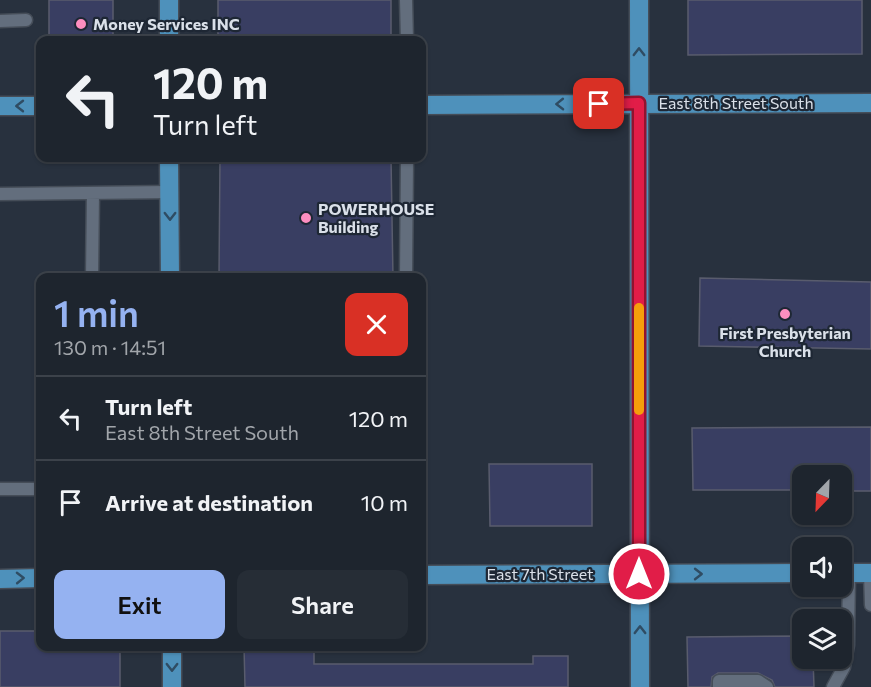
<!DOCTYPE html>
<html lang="en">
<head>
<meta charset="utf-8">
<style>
  :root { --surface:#1e252e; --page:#262d36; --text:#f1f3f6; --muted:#a1a5aa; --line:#3c424a; --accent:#95b2f1 }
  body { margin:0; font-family:Commissioner,sans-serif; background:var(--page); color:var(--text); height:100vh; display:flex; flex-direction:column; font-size:22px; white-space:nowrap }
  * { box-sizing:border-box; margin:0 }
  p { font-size:20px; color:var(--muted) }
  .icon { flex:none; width:33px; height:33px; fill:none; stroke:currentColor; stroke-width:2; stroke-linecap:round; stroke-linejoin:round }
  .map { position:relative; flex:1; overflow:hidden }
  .side { position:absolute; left:36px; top:273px; width:390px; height:378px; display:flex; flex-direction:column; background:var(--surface); border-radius:12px; box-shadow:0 2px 4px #0004,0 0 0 2px var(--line) }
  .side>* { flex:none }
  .banner { position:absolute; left:36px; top:36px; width:390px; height:126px; border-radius:12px; box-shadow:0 2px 4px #0004,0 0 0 2px var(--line); background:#1e252e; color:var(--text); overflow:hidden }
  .needle { width:39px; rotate:203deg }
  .tools { position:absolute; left:792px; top:465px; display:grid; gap:12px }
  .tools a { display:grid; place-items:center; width:60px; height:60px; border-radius:12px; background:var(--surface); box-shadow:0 2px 4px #0004,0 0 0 2px var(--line); font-size:30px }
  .pin { position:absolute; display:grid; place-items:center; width:51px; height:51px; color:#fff; margin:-26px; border-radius:12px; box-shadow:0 3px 9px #0006 }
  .me { position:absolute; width:66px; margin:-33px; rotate:0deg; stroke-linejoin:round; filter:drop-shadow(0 0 4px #0008) }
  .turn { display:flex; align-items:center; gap:21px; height:126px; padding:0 18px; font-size:27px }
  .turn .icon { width:78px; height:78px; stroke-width:2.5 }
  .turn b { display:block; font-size:42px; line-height:51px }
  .round { display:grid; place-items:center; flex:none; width:63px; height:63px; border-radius:12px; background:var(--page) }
  .overview { display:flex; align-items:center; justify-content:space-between; height:102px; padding:0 18px }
  h1 { font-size:36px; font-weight:600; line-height:45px; color:var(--accent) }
  .cta { display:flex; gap:12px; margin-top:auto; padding:12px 18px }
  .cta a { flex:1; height:69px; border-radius:12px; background:var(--accent); color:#111; font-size:24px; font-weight:600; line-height:69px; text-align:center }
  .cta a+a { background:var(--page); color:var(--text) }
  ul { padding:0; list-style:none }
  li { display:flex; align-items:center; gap:18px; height:84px; padding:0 18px; border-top:2px solid var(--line) }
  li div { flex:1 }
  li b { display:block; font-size:22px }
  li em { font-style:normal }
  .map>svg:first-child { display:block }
  .building { fill:#393e62; stroke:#595c6d; stroke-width:1.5 }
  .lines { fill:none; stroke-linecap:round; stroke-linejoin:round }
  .lane-casing { stroke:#454d58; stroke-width:15 }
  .primary-casing { stroke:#454d58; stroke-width:21 }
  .lane { stroke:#636e7d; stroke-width:12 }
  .primary { stroke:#4e91bb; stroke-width:18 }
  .oneway { stroke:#2f4c63 }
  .route-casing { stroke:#92132f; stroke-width:15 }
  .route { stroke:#e11d48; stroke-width:10 }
  .slow { stroke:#f59e0b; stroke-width:10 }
  .poi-dot { fill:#fd8ec0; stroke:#1e2734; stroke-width:2 }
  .labels { text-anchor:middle; stroke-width:4.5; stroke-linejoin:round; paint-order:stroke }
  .poi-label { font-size:16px; font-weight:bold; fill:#dae0e9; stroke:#1e2734; text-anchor:start }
  .street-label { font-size:16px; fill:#dae0e9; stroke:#1e2734 }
</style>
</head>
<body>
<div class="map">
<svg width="871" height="687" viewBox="0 0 871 687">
  <rect width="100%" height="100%" fill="#28313e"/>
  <!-- building -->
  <path class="building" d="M 49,0 L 113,0 L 113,40 L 49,40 Z
    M 218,0 L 391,0 L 391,40 L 218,40 Z
    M 688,0 L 862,0 L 862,54 L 688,55 Z
    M 220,158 L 391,158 L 393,278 L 219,278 Z
    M 700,278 L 871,282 L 871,349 L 699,346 Z
    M 871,427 L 871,491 L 842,491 L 842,476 L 802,476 L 802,490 L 693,490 L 692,428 Z
    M 489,464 L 592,464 L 592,526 L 490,526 Z
    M 0,631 L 40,631 L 40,646 L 120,646 L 120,687 L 0,687 Z
    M 802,636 L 802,658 L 813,658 L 814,687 L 775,687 L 772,680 L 758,673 L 718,673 L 712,677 L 711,687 L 688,687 L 687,637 Z
    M 244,646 L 314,646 L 314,664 L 533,664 L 533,656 L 568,656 L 568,687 L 245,687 Z"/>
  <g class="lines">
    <!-- lane casing -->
    <g class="lane-casing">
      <path id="lane" d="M 406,0 L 407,40
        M 0,21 L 26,20
        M 0,194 L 169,192
        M 92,278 L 93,193
        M 406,278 L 407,158
        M 0,489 L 40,489
        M 870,573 L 871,605
        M 719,687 L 719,681 L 758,681 L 767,687
        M 833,687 L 844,667 L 848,645 L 849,573"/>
    </g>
    <!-- primary casing -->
    <g class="primary-casing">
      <path id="primary" d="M 639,0 L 640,687
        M 169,40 L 169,0
        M 422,105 L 871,103
        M 0,106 L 40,106
        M 169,158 L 170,278
        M 842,573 L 871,573
        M 422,575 L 802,573
        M 0,579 L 40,578
        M 172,646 L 172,687"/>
    </g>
    <!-- lane -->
    <use href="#lane" class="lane"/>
    <!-- primary -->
    <use href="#primary" class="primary"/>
  </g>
  <!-- one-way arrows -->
  <defs><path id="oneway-chevron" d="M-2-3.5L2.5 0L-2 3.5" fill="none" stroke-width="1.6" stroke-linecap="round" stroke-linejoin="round" transform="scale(1.5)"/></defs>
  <g class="oneway">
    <use href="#oneway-chevron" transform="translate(639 52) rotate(-90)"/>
    <use href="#oneway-chevron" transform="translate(560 104) rotate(179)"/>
    <use href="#oneway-chevron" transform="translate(20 106) rotate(180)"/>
    <use href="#oneway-chevron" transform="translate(170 216) rotate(90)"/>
    <use href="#oneway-chevron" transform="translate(698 574)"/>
    <use href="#oneway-chevron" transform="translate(20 578) rotate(-1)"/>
    <use href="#oneway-chevron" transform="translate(640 630) rotate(-90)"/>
    <use href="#oneway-chevron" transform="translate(172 667) rotate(90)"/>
  </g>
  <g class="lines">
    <!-- route casing -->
    <g class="route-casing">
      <path id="route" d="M 599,104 L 639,103 L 639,574"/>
    </g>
    <!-- route -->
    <use href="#route" class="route"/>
    <!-- slow -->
    <path class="slow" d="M 639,308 L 639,410"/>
  </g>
  <!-- markers -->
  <g class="poi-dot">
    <circle cx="81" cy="24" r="6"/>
    <circle cx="306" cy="218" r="6"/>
    <circle cx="785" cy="314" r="6"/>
  </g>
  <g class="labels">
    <!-- poi labels -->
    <g class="poi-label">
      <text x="93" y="30">Money Services INC</text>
      <text x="318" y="215">POWERHOUSE<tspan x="318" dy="18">Building</tspan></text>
      <text x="785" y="339" text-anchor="middle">First Presbyterian<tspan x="785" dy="18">Church</tspan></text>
    </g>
    <!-- street labels -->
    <g class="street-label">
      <text x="736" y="109">East 8th Street South</text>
      <text x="540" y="580">East 7th Street</text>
    </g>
  </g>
</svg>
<div class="tools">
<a><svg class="needle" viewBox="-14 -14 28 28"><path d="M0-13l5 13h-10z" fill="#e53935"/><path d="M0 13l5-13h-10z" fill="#a1a5aa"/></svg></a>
<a><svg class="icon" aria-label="sound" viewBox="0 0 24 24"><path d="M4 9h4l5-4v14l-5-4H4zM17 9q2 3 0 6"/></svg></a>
<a><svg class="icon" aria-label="layers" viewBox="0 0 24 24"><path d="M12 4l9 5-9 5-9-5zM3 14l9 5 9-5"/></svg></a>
</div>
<div class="pin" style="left:599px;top:104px;background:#d93025"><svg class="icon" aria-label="arrive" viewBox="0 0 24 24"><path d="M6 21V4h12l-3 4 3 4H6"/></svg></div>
<svg class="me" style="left:639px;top:574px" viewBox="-20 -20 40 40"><circle r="17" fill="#e11d48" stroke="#fff" stroke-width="3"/><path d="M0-11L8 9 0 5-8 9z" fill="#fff"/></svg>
<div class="banner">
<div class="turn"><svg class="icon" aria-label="left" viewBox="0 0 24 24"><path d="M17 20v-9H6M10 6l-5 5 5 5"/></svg><div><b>120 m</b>Turn left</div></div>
</div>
<section class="side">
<div class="overview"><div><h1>1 min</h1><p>130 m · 14:51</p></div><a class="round" style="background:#d93025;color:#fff"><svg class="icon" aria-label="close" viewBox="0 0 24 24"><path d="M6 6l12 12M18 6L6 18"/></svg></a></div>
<ul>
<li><svg class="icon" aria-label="left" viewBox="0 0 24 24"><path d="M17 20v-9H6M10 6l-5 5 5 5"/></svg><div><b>Turn left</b><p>East 8th Street South</p></div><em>120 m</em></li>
<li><svg class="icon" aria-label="arrive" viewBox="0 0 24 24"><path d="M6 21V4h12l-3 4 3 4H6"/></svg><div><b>Arrive at destination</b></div><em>10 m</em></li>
</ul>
<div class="cta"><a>Exit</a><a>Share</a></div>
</section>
</div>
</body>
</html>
